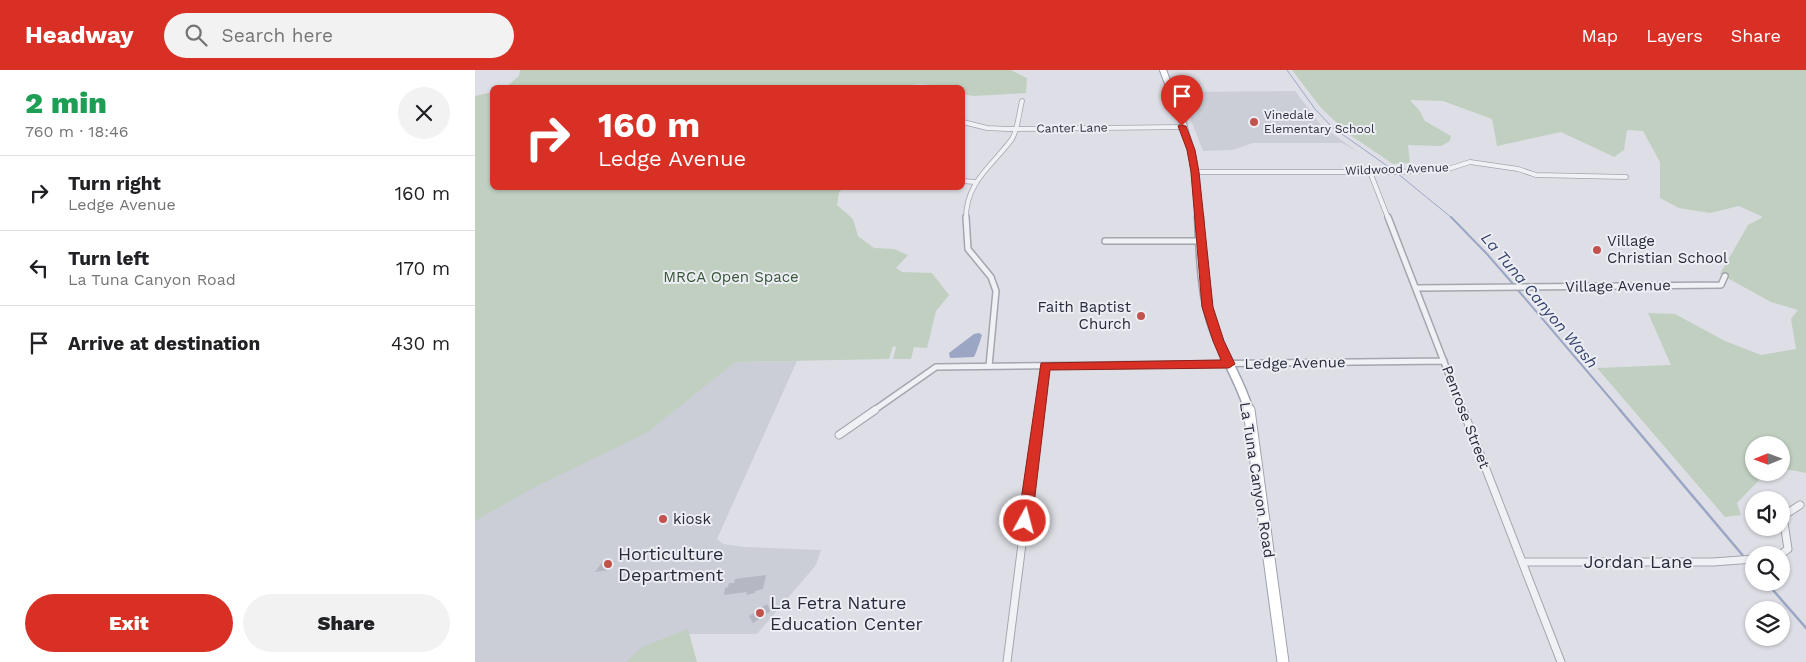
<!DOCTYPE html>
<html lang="en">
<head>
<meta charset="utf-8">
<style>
  :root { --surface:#fff; --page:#f2f2f2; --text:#202124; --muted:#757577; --line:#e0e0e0; --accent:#d93025 }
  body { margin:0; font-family:"Work Sans",sans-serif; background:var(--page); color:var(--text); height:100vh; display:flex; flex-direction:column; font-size:19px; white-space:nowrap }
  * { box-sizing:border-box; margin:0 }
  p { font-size:16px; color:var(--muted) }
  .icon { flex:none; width:28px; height:28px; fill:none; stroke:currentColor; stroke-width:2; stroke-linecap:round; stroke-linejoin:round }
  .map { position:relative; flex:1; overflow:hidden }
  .side { display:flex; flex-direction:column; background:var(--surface); width:475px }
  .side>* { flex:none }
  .banner { position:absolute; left:15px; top:15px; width:475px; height:105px; border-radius:8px; box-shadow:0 1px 4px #0004; background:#d93025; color:#fff; overflow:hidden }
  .needle { width:32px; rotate:269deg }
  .fabs { position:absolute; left:1270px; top:366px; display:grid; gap:10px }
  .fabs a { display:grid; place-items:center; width:45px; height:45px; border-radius:50%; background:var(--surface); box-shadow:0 1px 4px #0004; font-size:25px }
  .pin { position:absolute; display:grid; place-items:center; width:42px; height:42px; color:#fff; margin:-51px -21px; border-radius:50% 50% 50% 0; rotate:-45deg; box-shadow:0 0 5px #0007 }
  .pin .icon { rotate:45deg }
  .me { position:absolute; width:55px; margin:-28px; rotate:7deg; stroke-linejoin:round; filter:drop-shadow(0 0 4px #0008) }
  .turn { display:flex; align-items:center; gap:18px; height:105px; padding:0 25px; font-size:22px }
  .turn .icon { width:65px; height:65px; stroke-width:2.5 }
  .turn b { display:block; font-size:35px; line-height:42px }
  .round { display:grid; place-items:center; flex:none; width:52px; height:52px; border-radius:26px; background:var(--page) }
  .summary { display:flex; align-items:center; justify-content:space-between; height:85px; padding:0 25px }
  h1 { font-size:30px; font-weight:800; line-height:38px; color:#1e9e55 }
  .action { display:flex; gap:10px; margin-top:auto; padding:10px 25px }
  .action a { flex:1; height:58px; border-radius:30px; background:var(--accent); color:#fff; font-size:20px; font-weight:800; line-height:58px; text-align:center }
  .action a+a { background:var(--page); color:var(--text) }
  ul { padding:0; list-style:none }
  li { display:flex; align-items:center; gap:15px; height:75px; padding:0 25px; border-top:1px solid var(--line) }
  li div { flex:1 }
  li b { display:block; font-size:19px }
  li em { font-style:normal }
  header { display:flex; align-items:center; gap:30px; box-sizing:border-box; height:70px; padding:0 25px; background:var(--accent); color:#fff }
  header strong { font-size:24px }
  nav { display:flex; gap:28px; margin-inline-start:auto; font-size:18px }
  .search { width:350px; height:45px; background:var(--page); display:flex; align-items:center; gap:12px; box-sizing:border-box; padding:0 18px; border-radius:28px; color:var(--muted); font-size:19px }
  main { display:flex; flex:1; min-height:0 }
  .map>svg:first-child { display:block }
  .built { fill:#ccced7 }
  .green { fill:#c0cfc0 }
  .water { fill:#9ba6c4 }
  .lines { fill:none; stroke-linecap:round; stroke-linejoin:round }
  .stream-far2 { stroke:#9ba6c4; stroke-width:1 }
  .stream-far1 { stroke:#9ba6c4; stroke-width:2 }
  .stream { stroke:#9ba6c4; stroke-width:2.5 }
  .building { fill:#b5b8c2 }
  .street-far2-casing { stroke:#a4a5af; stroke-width:5.5 }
  .street-far1-casing { stroke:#a4a5af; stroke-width:8 }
  .street-casing { stroke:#a4a5af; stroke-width:9 }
  .primary-far2-casing { stroke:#9ea2b1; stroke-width:8 }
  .primary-far1-casing { stroke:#9ea2b1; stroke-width:11 }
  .primary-casing { stroke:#9ea2b1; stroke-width:13 }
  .street-far2 { stroke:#f0f1f5; stroke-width:4 }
  .street-far1 { stroke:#f0f1f5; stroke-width:5 }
  .street { stroke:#f0f1f5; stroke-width:7 }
  .primary-far2 { stroke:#fff; stroke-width:6 }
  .primary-far1 { stroke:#fff; stroke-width:8 }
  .primary { stroke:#fff; stroke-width:11 }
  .route { fill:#d93025; stroke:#8d1f18 }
  .poi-dot { fill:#c2534c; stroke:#edeef4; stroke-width:2 }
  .labels { text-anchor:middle; stroke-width:4; stroke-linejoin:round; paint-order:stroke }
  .far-poi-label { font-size:12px; fill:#282b3b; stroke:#edeef4; text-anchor:start }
  .far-street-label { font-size:12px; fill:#282b3b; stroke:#edeef4 }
  .poi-label { font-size:15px; fill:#282b3b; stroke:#edeef4; text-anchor:start }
  .park-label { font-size:15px; fill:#375638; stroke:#edeef4 }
  .street-label { font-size:15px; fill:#282b3b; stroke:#edeef4 }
  .water-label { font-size:16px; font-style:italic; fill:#36436c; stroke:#edeef4 }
  .near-poi-label { font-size:18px; fill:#282b3b; stroke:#edeef4; text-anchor:start }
  .near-street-label { font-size:18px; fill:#282b3b; stroke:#edeef4 }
</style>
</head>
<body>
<header>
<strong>Headway</strong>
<div class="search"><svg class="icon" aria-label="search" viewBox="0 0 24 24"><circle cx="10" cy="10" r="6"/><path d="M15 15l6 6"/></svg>Search here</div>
<nav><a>Map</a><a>Layers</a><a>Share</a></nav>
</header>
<main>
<section class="side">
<div class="summary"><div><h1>2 min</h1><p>760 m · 18:46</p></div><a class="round"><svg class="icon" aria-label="close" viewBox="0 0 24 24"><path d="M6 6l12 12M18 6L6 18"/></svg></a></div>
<ul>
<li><svg class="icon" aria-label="right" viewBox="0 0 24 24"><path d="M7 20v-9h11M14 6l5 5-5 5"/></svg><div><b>Turn right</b><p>Ledge Avenue</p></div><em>160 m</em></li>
<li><svg class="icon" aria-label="left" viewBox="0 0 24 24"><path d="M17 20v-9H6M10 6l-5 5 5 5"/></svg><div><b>Turn left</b><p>La Tuna Canyon Road</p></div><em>170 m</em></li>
<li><svg class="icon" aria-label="arrive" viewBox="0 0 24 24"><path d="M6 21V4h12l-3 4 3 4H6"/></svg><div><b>Arrive at destination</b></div><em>430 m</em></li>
</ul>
<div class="action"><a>Exit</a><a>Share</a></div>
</section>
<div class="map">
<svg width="1331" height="592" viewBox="0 0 1331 592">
  <rect width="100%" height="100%" fill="#dedfe6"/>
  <!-- built -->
  <path class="built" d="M 820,21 L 847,56 L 883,82 L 867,73 L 778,73 L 758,80 L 728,81 L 705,22 Z
    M 322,291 L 242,469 L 248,474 L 270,477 L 346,480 L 341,495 L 282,564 L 200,564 L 188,592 L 0,592 L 0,423 L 92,295 Z"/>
  <!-- green -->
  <path class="green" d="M 45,0 L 536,0 L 552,8 L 551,23 L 498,26 L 488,24 L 488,18 L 445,14 L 411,18 L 31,17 L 44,6 Z
    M 817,0 L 1331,0 L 1331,403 L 1306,398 L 1306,375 L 1279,375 L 1279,402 L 1291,403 L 1262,433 L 1266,445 L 1250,447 L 1122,298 L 1196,295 L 1173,243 L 1200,244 L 1250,271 L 1286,285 L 1321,279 L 1316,249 L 1323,240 L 1296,232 L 1245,204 L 1273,155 L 1288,147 L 1264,136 L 1235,143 L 1204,138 L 1185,128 L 1185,92 L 1168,61 L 1152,60 L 1149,80 L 1139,87 L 1086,62 L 1022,76 L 1017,49 L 968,31 L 935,30 L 944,40 L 950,51 L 976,66 L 975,71 L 966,76 L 933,75 L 935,93 L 918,94 L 875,65 L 847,39 Z
    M 17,22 L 18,118 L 370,118 L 364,122 L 362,135 L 378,149 L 383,166 L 399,178 L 419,179 L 433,185 L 421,198 L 427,202 L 457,203 L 474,225 L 461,241 L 452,278 L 439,277 L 436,289 L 418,289 L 421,277 L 418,276 L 414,289 L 260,292 L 173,362 L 56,419 L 0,451 L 0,26 Z
    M 213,559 L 222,592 L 151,592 L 167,577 Z"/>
  <!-- water -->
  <path class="water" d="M 504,263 L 507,265 C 506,268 501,284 499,287 L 475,288 L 474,283 L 499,264 Z"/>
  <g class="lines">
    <!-- stream-far2 -->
    <path class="stream-far2" d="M 812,0 L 840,39 L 857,57 L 918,100
      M 922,103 L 977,148"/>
    <!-- stream-far1 -->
    <path class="stream-far1" d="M 976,147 L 1012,184 L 1039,215
      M 1042,219 L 1146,341"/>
    <!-- stream -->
    <path class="stream" d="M 1145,340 L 1270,488
      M 1273,491 L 1279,499
      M 1291,512 L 1331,558"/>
  </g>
  <!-- building -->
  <path class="building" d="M 128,491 L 140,491 L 135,500 L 120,502 Z
    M 291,505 L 288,519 L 280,521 L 280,523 L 271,525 L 272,522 L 249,525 L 250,518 L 253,517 L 254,513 L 259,513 L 260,509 Z
    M 292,534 L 296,541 L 278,553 L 274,546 Z"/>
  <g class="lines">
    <!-- street-far2 casing -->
    <g class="street-far2-casing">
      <path id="street-far2" d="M 488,52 L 512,58 L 533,59 L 707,57
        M 720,102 L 923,102 L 973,99 L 995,92 L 1043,99 L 1061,105 L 1151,107
        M 895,102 L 913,148
        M 488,111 L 500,112
        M 491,148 C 491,112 517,96 537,69 C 543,59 544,42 547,31"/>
    </g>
    <!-- street-far1 casing -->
    <g class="street-far1-casing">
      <path id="street-far1" d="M 491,147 L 493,179 L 516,207 L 521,221 L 514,296
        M 913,147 L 988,341
        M 630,171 L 726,171
        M 942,218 L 1246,215 L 1250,206
        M 398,341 L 461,297 L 969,291
        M 564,341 L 570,296"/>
    </g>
    <!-- street casing -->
    <g class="street-casing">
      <path id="street" d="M 988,340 L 1086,592
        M 364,365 L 400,340
        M 1305,485 L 1313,479 L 1308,446 L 1325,435
        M 1047,492 L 1238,492 L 1279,489
        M 532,592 L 564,340"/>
    </g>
    <!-- primary-far2 casing -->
    <g class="primary-far2-casing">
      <path id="primary-far2" d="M 688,0 L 707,50 L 718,88 L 724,148"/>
    </g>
    <!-- primary-far1 casing -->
    <g class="primary-far1-casing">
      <path id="primary-far1" d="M 724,147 C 726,184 726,222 738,257 C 748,286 766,312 774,341"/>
    </g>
    <!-- primary casing -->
    <g class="primary-casing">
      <path id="primary" d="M 774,340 L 808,592"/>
    </g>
    <!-- street-far2 -->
    <use href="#street-far2" class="street-far2"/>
    <!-- street-far1 -->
    <use href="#street-far1" class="street-far1"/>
    <!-- street -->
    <use href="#street" class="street"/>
    <!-- primary-far2 -->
    <use href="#primary-far2" class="primary-far2"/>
    <!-- primary-far1 -->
    <use href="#primary-far1" class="primary-far1"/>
    <!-- primary -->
    <use href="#primary" class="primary"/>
  </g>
  <!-- route -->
  <path class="route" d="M 705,55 L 711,56 L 720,80 L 724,102 L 738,237 L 749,271 L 760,294 L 754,298 L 575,300 L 557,451 L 555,455 L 550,457 L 545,455 L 543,451 L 566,293 L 746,290 L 738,271 L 727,237 L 716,102 L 712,80 L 703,56 Z"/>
  <!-- markers -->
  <g class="poi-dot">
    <circle cx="779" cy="52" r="5"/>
    <circle cx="1122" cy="180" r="5"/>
    <circle cx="666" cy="246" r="5"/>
    <circle cx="188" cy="449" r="5"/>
    <circle cx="133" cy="494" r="5"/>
    <circle cx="285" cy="543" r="5"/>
  </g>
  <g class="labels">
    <!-- far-poi labels -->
    <g class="far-poi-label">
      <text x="789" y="49">Vinedale<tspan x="789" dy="14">Elementary School</tspan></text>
    </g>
    <!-- far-street labels -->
    <g class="far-street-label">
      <text transform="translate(597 58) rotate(-1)" y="4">Canter Lane</text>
      <text transform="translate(922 99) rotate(-2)" y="4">Wildwood Avenue</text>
    </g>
    <!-- poi labels -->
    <g class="poi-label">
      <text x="1132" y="176">Village<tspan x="1132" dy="17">Christian School</tspan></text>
      <text x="656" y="242" text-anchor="end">Faith Baptist<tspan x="656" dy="17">Church</tspan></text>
      <text x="198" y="454">kiosk</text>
    </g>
    <!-- park labels -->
    <g class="park-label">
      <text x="256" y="212">MRCA Open Space</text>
    </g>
    <!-- street labels -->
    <g class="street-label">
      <text transform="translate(1143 216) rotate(-1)" y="5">Village Avenue</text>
      <text transform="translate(820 293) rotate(-1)" y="5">Ledge Avenue</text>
      <text transform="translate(991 347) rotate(69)" y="5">Penrose Street</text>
      <text transform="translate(782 410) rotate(81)" y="5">La Tuna Canyon Road</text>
    </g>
    <!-- water labels -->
    <g class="water-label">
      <text transform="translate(1065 230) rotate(50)" y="6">La Tuna Canyon Wash</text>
    </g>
    <!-- near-poi labels -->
    <g class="near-poi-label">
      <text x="143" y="490">Horticulture<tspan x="143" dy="21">Department</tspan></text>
      <text x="295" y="539">La Fetra Nature<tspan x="295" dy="21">Education Center</tspan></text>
    </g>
    <!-- near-street labels -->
    <g class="near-street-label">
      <text x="1163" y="498">Jordan Lane</text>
    </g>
  </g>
</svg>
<div class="fabs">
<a><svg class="needle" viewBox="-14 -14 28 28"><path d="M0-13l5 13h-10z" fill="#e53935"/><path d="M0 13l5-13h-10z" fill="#757577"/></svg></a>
<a><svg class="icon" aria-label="sound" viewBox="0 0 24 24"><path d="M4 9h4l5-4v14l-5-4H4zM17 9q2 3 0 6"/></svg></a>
<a><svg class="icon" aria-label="search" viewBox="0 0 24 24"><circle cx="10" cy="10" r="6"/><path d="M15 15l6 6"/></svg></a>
<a><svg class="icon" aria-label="layers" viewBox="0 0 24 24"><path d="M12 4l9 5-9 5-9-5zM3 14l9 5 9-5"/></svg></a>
</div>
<div class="pin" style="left:707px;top:56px;background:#d93025"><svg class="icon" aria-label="arrive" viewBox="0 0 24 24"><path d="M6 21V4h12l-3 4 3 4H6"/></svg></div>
<svg class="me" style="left:550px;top:451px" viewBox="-20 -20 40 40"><circle r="17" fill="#d93025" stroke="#fff" stroke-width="3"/><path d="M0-11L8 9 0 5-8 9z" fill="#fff"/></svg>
<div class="banner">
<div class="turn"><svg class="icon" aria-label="right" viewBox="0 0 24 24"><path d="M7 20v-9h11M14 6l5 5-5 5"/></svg><div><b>160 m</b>Ledge Avenue</div></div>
</div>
</div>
</main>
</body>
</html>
